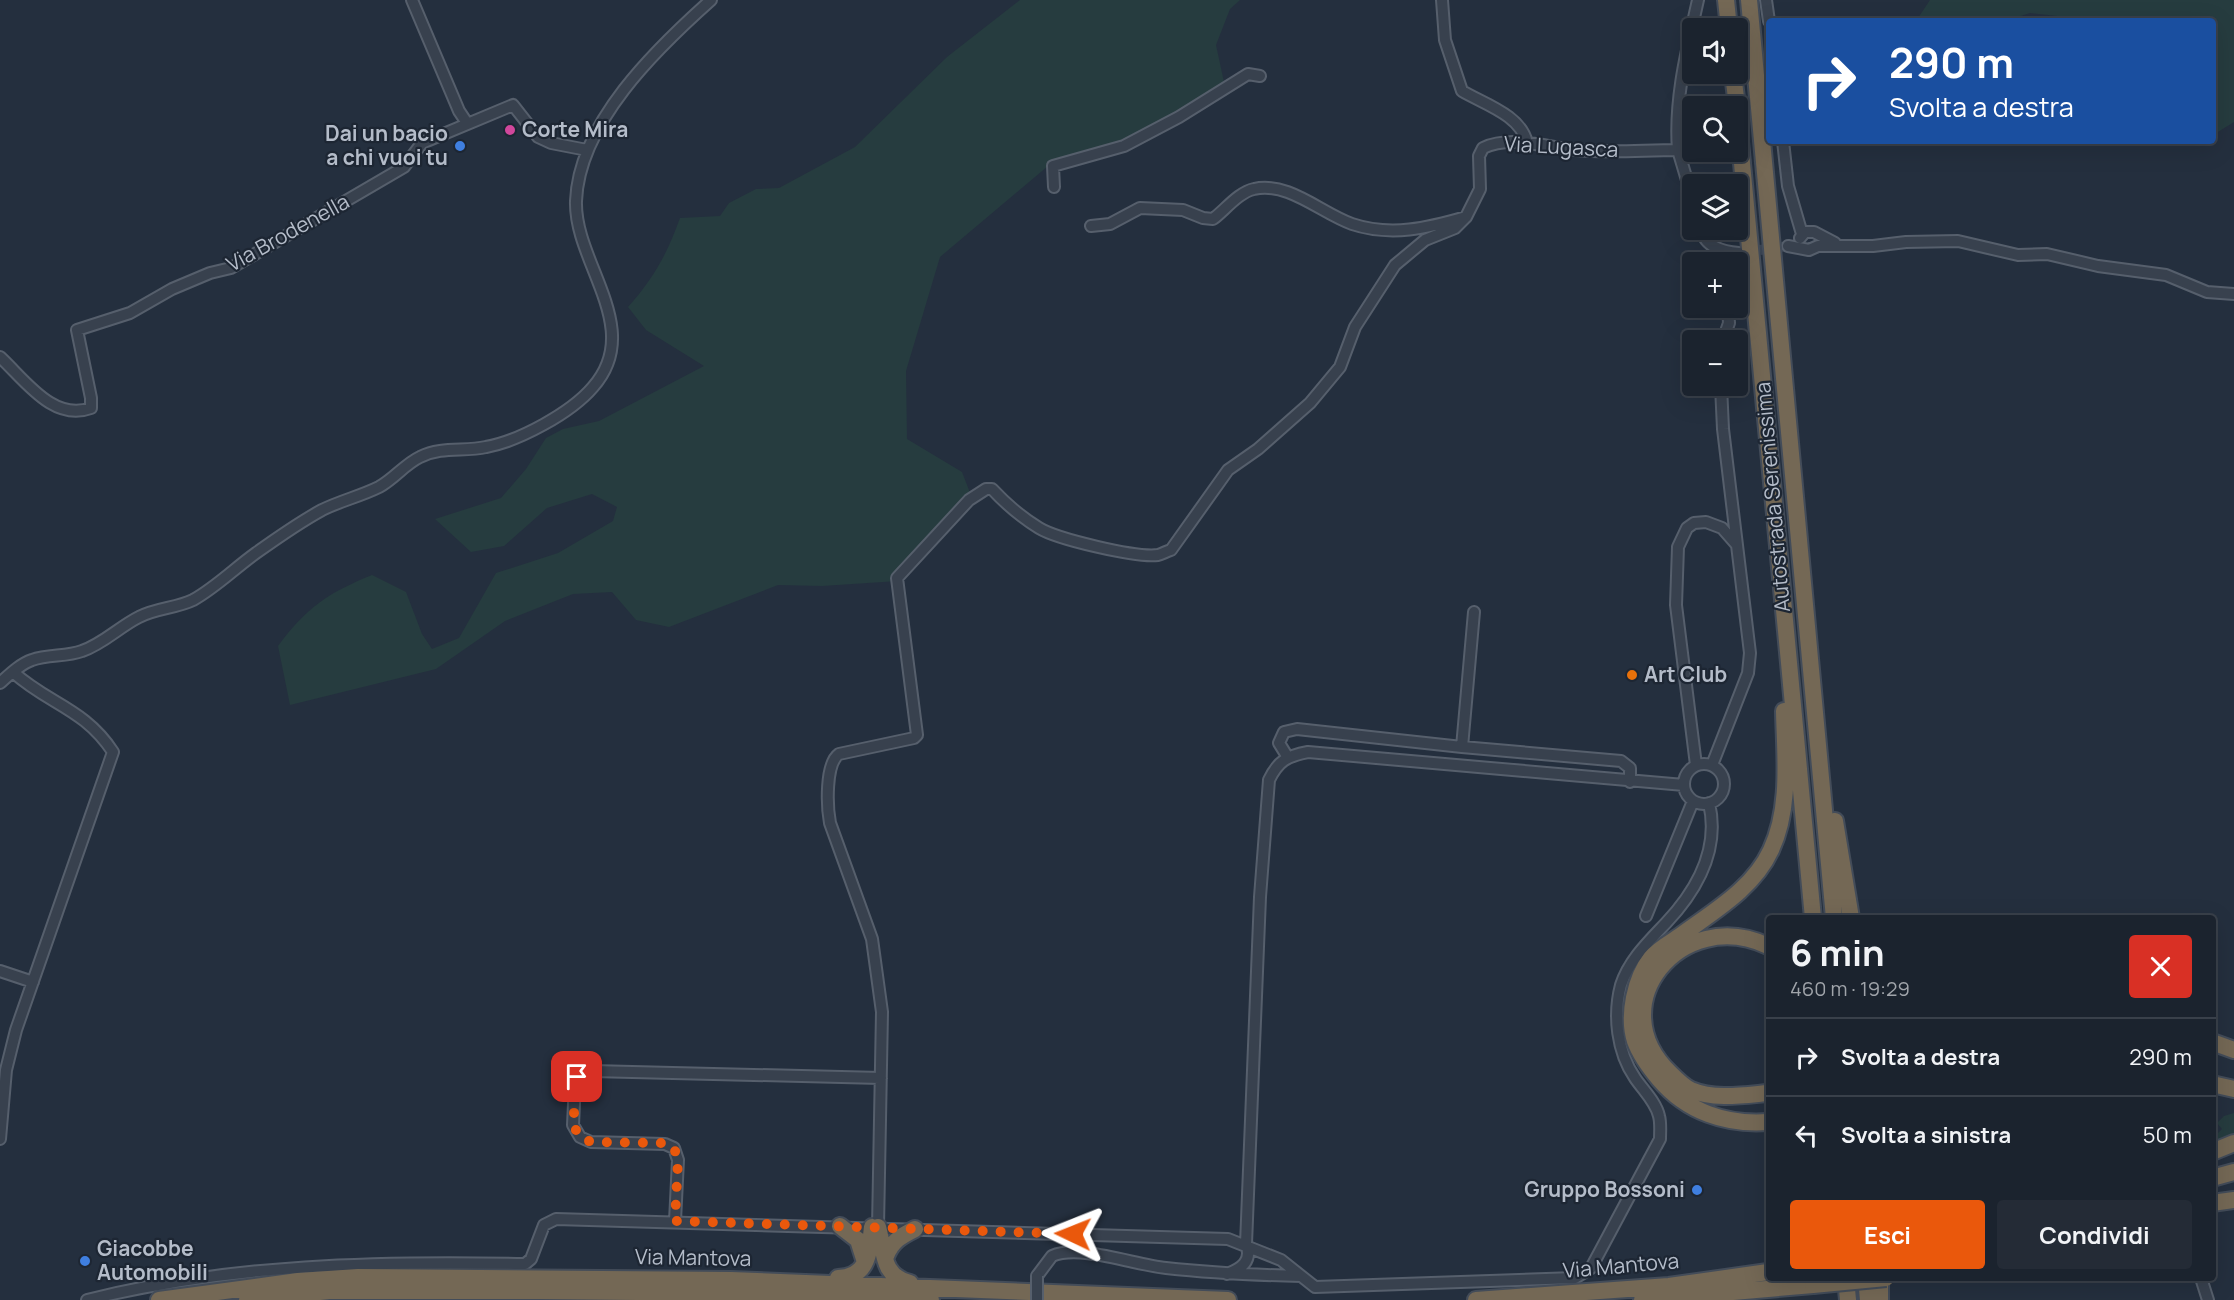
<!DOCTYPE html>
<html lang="it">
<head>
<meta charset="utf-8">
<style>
  :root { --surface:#1b232e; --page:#242b36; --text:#f1f3f6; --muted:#a0a4aa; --line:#39404a; --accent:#ea580c }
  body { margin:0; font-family:Manrope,sans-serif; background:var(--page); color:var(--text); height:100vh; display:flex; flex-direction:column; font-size:22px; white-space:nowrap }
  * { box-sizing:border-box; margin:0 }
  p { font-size:20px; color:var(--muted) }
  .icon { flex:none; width:33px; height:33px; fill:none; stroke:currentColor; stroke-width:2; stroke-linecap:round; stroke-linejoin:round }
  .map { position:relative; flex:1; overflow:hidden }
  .drawer { position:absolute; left:1766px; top:915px; width:450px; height:366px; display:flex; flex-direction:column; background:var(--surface); border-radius:6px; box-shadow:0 6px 24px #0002,0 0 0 2px var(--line) }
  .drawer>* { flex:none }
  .hud { position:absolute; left:1766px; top:18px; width:450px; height:126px; border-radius:6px; box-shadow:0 6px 24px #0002,0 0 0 2px var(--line); background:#1a4fa0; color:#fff; overflow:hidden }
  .buttons { position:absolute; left:1682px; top:18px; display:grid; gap:12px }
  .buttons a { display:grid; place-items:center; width:66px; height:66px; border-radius:6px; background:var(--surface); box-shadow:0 6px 24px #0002,0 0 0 2px var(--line); font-size:30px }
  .pin { position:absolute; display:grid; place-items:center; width:51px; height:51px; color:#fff; margin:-26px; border-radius:12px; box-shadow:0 3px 9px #0006 }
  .me { position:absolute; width:66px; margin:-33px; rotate:272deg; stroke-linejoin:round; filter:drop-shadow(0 0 4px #0008) }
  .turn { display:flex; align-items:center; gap:21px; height:126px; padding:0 24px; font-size:27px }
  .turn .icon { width:78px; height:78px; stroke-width:2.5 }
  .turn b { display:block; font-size:42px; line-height:51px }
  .round { display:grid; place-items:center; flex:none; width:63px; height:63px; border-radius:6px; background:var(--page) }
  .summary { display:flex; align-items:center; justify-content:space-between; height:102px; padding:0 24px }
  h1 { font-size:36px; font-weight:700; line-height:45px }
  .cta { display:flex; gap:12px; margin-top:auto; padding:12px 24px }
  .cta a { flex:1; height:69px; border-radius:6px; background:var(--accent); color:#fff; font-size:24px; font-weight:700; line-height:69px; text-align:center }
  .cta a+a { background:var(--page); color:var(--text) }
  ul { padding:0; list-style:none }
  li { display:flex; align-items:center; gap:18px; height:78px; padding:0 24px; border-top:2px solid var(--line) }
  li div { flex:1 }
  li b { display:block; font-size:22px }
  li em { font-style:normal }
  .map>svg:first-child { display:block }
  .green { fill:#263c3f }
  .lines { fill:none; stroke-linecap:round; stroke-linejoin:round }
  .minor-tunnel { stroke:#3a4453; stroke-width:10; stroke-dasharray:10 5; stroke-linecap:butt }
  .minor-casing { stroke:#565f6c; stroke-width:14 }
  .highway-casing { stroke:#434c59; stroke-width:20 }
  .minor { stroke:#38414e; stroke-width:10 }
  .highway { stroke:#746855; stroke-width:16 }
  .minor-bridge-casing { stroke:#565f6c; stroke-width:14; stroke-linecap:butt }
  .highway-bridge-casing { stroke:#434c59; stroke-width:20; stroke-linecap:butt }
  .minor-bridge { stroke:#38414e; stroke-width:10 }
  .highway-bridge { stroke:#746855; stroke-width:16 }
  .route { stroke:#ea580c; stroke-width:10; stroke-dasharray:0 18 }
  .hotel-dot { fill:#d1479c; stroke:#1d2633; stroke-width:2 }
  .shop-dot { fill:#3f7fe0; stroke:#1d2633; stroke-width:2 }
  .food-dot { fill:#e8710a; stroke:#1d2633; stroke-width:2 }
  .labels { text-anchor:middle; stroke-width:4.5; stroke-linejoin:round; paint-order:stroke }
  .poi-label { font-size:21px; font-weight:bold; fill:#b4bcc9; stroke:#1d2633; text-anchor:start }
  .street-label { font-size:21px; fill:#b4bcc9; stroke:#1d2633 }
</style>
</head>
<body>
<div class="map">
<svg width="2234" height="1300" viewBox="0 0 2234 1300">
  <rect width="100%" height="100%" fill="#242f3e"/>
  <!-- green -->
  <path class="green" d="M 1020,0 L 1240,0 L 1230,9 L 1216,45 L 1224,82 L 1200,102 L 1129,144 L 1048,166 L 940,257 L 906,371 L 907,439 L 962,472 L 974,503 L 898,581 L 822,586 L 778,585 L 669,627 L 636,620 L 612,592 L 573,594 L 505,621 L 436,669 L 290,705 L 278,646 C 307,607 328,593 372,575 L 406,592 L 422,634 L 432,649 L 459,638 L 496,573 L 558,553 L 613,521 L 617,507 L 592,494 L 547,508 L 504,546 L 471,552 L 435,519 L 501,498 L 526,469 L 546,438 L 563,429 L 599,421 L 704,366 L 646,330 L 628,307 C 654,278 667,254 680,218 L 720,216 L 729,203 L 756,189 L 779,188 L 855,147 L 947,57 Z
    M 1930,0 L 2234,0 L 2234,122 L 2213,135 L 2212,21 L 2102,21 L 2030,13 L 2005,21 L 1916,21 Z
    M 2234,1113 L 2234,1139 L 2213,1149 L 2213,1138 L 2222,1129 L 2217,1123 L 2224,1116 Z"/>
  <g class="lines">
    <!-- minor-tunnel -->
    <path class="minor-tunnel" d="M 1745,252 L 1788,246"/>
    <!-- minor casing -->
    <g class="minor-casing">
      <path id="minor" d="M 412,0 L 459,111 L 467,123
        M 1442,0 L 1445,40 L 1462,91 C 1484,104 1521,115 1527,143
        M 1766,0 L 1769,21
        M 1783,141 L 1788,186 L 1802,234
        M 1678,150 C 1674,100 1687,49 1698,0
        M 1054,187 L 1053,166 L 1124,146 L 1179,117 L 1248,74 L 1260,76
        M 1091,226 L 1110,224 L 1140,208 L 1183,210 L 1203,218 L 1213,219 C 1225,210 1239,192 1254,189 C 1288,181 1321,213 1352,224 C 1391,237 1428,228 1466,217
        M 1701,230 C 1706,247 1722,252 1739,253
        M 1800,238 L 1805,232 L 1814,232 L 1835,243
        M 1788,246 L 1809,250 L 1818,246 L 1873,246 L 1906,242 L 1958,241 L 2018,255 L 2047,254 L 2098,266 L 2166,275 L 2207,292 L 2234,294
        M 1723,340 L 1729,323 L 1728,308
        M 0,357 C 25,380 53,422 91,408 L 91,398 L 77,330 L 130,313 L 172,289 L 210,273 L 231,268 L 404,167 L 422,143 L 513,105 L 538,137 L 551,143 L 587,150
        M 0,683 C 9,675 20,664 32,660 C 48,654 66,657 82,651 C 103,644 119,627 139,617 C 156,608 177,608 193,600 C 215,588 235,568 256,553 C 277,538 300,522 322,510 C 340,501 361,496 379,487 C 394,479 405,464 420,457 C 442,446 464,452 486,447 C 519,441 571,413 593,387 C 645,328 574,263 576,201 C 579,123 656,49 711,0
        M 1462,747 L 1474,612
        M 1287,756 L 1279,743 L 1284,732 L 1297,729 L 1462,747 L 1621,761 L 1630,768 L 1630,782
        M1684 784a20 20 0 1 1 40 0a20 20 0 1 1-40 0Z
        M 1696,765 L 1676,605 L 1678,547 L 1687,528 L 1694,523 L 1706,522 L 1722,528 L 1736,544
        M 1712,765 L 1748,673 L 1750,653 L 1723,429 L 1721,386
        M 1646,916 L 1693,801
        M 0,971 L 33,982
        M 0,1139 L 6,1070 L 16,1030 L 113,752 C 84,708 48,704 13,672
        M 675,1221 L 678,1160 L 674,1148 L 665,1144 L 591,1142 L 580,1137 L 573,1125 L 575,1082 L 581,1074 L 592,1071 L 881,1078
        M 878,1227 L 882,1012 L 872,939 L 830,823 C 827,807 825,764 839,754 L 914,738 L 917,735 L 897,578 L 969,500 L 986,489 L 992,489 C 1006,504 1021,517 1039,528 C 1057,539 1136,558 1158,555 C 1162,554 1167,551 1171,550 L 1228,470 L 1258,449 L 1310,403 L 1340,367 L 1355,327 L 1395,265 L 1425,240 L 1455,228 L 1466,217 L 1480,189 L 1479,156 L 1483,148 C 1511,135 1545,147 1575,150 C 1609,153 1644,150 1678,150 L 1692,197
        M 1227,1274 C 1241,1269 1253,1261 1246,1244 L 1260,897 L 1269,780 C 1278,761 1287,756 1308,752 L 1684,785
        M 1037,1276 L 1052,1256 C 1080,1244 1135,1265 1166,1268 C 1211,1273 1256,1275 1301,1276
        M 2201,1278 L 2208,1300
        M 87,1300 C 229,1264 380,1261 525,1264 L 531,1259 L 544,1225 L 556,1219 L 1228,1239 L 1281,1260 L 1315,1287 L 1575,1278 L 1591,1268 L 1660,1139 C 1660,1132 1661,1123 1659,1116 C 1656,1102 1643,1090 1635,1078 C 1617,1052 1613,1015 1621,985 C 1629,960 1649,941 1666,923 C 1697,890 1720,849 1709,803"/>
    </g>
    <!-- highway casing -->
    <g class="highway-casing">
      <path id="highway" d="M 1726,0 L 1729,28
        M 1749,0 L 1834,918
        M 1733,74 L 1737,106
        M 1737,110 L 1813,918
        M 1835,821 L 1851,918
        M 1768,946 C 1681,905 1599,1005 1670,1073 C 1676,1079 1684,1087 1691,1090 C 1714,1100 1745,1095 1768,1093
        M 2212,1042 L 2234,1050
        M 2212,1084 L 2234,1089
        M 1768,1122 C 1726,1125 1687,1112 1659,1079 C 1649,1067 1640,1055 1635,1041 C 1627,1016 1635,978 1651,958 C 1658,949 1671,942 1680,936 C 1714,911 1753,889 1771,850 C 1791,807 1785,757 1784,711
        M 2212,1152 L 2234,1143
        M 2212,1178 L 2234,1172
        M 2212,1203 L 2234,1200
        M 840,1226 L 858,1240 L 865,1262
        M 878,1227 C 885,1252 881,1276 910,1283
        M 886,1256 C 892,1241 901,1236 915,1229
        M 838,1278 C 869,1277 869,1252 872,1227
        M 1846,1278 L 1848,1300
        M 1866,1278 L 1868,1300
        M 1880,1278 L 1880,1300
        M 159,1300 L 298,1281 L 358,1277 L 731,1280 L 1228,1300
        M 247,1300 L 329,1291 L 538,1291 L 733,1293 L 931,1300
        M 1476,1300 L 1669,1286 L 1768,1272
        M 1642,1300 L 1813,1285"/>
    </g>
    <!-- minor -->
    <use href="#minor" class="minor"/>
    <!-- highway -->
    <use href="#highway" class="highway"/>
    <!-- minor-bridge casing -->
    <g class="minor-bridge-casing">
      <path id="minor-bridge" d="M 1037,1300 L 1037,1276"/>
    </g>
    <!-- highway-bridge casing -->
    <g class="highway-bridge-casing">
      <path id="highway-bridge" d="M 1813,1285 L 1886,1278"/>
    </g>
    <!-- minor-bridge -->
    <use href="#minor-bridge" class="minor-bridge"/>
    <!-- highway-bridge -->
    <use href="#highway-bridge" class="highway-bridge"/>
  </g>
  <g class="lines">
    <!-- route -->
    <path class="route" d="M 577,1077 L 573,1125 L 580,1137 L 591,1142 L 665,1143 L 674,1148 L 678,1160 L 675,1221 L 1073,1234"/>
  </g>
  <!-- markers -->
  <circle class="hotel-dot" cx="510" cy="130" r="6"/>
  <g class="shop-dot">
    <circle cx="460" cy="146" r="6"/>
    <circle cx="1697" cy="1190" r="6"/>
    <circle cx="85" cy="1261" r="6"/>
  </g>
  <circle class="food-dot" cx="1632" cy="675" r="6"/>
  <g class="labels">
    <!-- poi labels -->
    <g class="poi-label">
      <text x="522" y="137">Corte Mira</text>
      <text x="448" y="141" text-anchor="end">Dai un bacio<tspan x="448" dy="24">a chi vuoi tu</tspan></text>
      <text x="1644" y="682">Art Club</text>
      <text x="1685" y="1197" text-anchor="end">Gruppo Bossoni</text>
      <text x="97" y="1256">Giacobbe<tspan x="97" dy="24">Automobili</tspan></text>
    </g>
    <!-- street labels -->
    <g class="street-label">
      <text transform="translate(1561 147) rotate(3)" y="7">Via Lugasca</text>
      <text transform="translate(288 233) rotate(-29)" y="7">Via Brodenella</text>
      <text transform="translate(1773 497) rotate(-95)" y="7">Autostrada Serenissima</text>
      <text transform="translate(693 1258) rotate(1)" y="7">Via Mantova</text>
      <text transform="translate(1621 1266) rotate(-5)" y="7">Via Mantova</text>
    </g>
  </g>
</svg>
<div class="buttons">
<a><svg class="icon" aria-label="sound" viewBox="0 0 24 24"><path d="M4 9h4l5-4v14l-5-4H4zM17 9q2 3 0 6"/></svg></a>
<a><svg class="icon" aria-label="search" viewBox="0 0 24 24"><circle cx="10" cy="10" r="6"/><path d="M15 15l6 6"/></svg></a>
<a><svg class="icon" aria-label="layers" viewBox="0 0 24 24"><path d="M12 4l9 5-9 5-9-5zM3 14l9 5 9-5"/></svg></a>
<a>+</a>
<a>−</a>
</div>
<div class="pin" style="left:577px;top:1077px;background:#d93025"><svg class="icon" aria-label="arrive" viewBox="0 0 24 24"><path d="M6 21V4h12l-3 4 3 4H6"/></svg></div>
<svg class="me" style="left:1073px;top:1234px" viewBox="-20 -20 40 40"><path d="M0-17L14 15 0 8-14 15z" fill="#ea580c" stroke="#fff" stroke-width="4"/></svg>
<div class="hud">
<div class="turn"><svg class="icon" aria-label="right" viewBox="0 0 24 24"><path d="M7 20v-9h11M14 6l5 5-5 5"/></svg><div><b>290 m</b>Svolta a destra</div></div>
</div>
<section class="drawer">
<div class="summary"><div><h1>6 min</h1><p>460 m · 19:29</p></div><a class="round" style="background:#d93025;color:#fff"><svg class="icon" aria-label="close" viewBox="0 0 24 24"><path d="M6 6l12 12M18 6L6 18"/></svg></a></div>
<ul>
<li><svg class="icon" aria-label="right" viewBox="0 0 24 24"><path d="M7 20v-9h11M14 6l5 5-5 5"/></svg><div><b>Svolta a destra</b></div><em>290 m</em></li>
<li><svg class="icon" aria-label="left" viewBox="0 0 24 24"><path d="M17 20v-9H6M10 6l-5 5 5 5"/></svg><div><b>Svolta a sinistra</b></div><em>50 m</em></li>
</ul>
<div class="cta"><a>Esci</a><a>Condividi</a></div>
</section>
</div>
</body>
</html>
